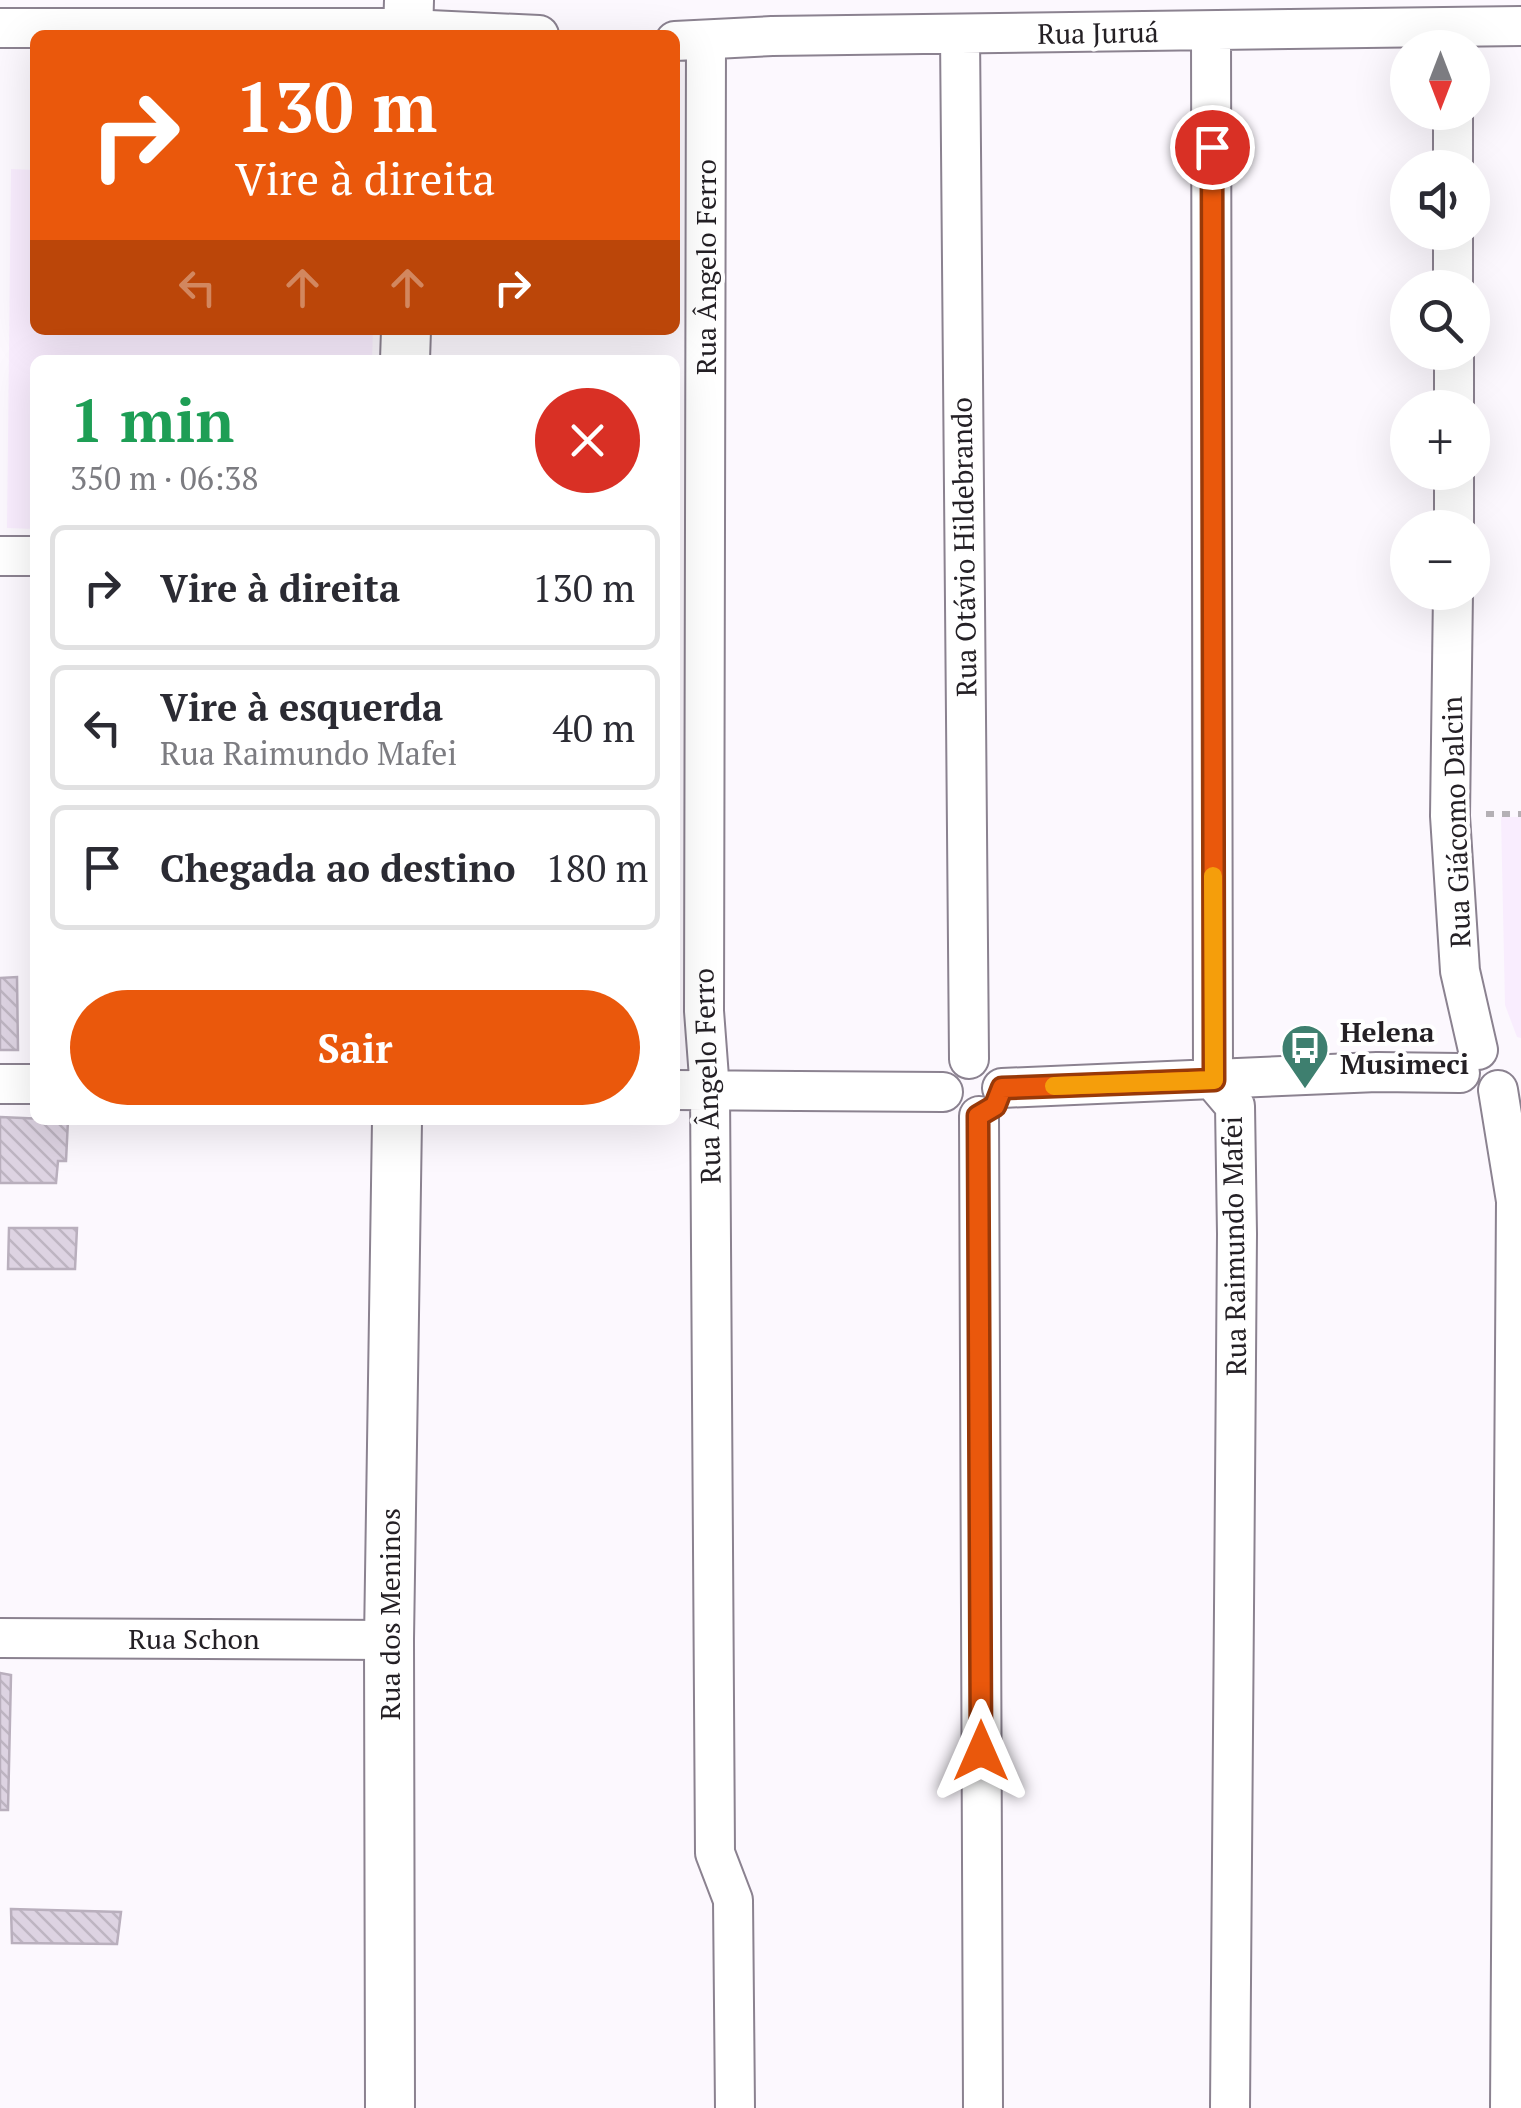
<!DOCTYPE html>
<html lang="pt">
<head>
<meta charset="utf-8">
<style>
  :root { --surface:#fff; --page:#f2f2f3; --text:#2b2b33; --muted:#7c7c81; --line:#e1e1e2; --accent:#ea580c }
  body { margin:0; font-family:"PT Serif",serif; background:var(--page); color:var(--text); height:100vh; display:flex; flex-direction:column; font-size:38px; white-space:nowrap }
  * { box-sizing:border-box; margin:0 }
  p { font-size:32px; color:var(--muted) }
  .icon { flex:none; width:55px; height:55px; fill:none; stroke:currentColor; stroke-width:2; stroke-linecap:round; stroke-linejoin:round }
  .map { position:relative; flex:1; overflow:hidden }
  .side { position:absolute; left:30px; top:355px; width:650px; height:770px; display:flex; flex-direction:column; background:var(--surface); border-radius:15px; box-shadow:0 10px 40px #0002 }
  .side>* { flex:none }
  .hud { position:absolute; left:30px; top:30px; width:650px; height:305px; border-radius:15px; box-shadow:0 10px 40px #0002; background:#ea580c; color:#fff; overflow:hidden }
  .needle { width:65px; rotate:180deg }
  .buttons { position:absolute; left:1390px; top:30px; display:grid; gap:20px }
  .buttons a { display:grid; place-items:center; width:100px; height:100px; border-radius:50%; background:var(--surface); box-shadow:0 10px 40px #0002; font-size:50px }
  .pin { position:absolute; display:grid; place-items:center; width:85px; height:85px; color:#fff; margin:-42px; border:5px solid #fff; border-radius:50%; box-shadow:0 2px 10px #0007 }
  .me { position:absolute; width:110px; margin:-55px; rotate:0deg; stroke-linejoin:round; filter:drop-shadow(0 0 8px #0008) }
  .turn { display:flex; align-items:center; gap:35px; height:210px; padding:0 40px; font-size:45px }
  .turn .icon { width:130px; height:130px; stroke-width:2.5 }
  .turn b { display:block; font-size:70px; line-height:85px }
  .lanes { display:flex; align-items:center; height:95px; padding:0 40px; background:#0003; justify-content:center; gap:50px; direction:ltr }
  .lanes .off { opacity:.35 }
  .round { display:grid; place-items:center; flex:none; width:105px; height:105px; border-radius:52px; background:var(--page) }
  .overview { display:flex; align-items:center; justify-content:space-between; height:170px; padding:0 40px }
  h1 { font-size:60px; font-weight:600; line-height:75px; color:#1e9e55 }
  .action { display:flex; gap:20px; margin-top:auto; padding:20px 40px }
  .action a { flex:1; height:115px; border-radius:60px; background:var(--accent); color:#fff; font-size:40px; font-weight:600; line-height:115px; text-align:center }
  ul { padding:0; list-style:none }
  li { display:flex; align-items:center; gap:30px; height:125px; margin:0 20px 15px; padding:0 20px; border:5px solid var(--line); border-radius:15px }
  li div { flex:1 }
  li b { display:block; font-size:38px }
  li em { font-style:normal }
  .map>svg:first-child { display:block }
  .built { fill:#f9edfe }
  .building { fill:url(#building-back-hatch); stroke:#b9afbd; stroke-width:2.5 }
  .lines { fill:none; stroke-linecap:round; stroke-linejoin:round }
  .minor-casing { stroke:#8b8290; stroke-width:42 }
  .tertiary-casing { stroke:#8b8290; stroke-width:52 }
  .path { stroke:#b4b0b5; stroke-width:6; stroke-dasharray:8 8; stroke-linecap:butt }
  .minor { stroke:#fff; stroke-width:38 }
  .tertiary { stroke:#fff; stroke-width:48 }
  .route-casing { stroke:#983908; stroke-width:25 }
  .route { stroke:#ea580c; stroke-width:18 }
  .slow { stroke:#f59e0b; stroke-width:18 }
  .labels { text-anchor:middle; stroke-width:8; stroke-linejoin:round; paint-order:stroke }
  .street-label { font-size:28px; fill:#242025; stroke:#fff }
  .poi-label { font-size:28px; font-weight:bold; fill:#242025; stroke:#fff; text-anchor:start }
</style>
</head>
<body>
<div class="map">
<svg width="1521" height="2108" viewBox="0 0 1521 2108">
  <defs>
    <pattern id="building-back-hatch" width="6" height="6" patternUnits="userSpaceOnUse" patternTransform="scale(2.5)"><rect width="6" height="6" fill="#ddd3e2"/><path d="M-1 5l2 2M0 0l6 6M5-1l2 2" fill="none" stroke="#beb5c2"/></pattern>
  </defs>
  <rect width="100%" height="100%" fill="#fcf8fe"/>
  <!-- built -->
  <path class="built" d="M 11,169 L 35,170 L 35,330 L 373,330 L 372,360 L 35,360 L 35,529 L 7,528 Z
    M 1501,817 L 1521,817 L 1521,1038 L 1517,1037 L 1505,1005 Z"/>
  <!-- building -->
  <path class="building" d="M 17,977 L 18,1050 L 0,1050 L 0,978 Z
    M 0,1117 L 68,1120 L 66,1161 L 58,1161 L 56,1183 L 0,1183 Z
    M 9,1228 L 77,1228 L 75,1269 L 8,1269 Z
    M 0,1673 L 11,1675 L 8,1810 L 0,1810 Z
    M 11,1909 L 121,1912 L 117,1944 L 12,1943 Z"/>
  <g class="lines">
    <!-- minor casing -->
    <g class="minor-casing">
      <path id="minor" d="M 0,28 L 387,28 L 539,35
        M 1211,31 L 1213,1080 L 1235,1106 L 1237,1234 L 1230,2108
        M 960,35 L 969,1059
        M 675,41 L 772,36 L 1521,26
        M 706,42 L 704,1011 L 710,1091 L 715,1853 L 733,1900 L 735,2108
        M 1453,112 L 1453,168
        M 1453,232 L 1453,288
        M 1454,352 L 1454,408
        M 1454,528 L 1454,472
        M 0,556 L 35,556
        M 1453,592 L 1450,816 L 1460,971 L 1478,1050
        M 0,1084 L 35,1084
        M 1002,1088 L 1377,1072 L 1460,1073
        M 675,1090 L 943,1092
        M 1498,1090 L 1516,1201 L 1510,2108
        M 979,1116 L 983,2108
        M 0,1638 L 389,1640"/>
    </g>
    <!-- tertiary casing -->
    <g class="tertiary-casing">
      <path id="tertiary" d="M 408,35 L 409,0
        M 405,360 L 406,330
        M 390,2108 L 389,1640 L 397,1120"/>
    </g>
    <!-- path -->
    <path class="path" d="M 1486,814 L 1521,814"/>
    <!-- minor -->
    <use href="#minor" class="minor"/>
    <!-- tertiary -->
    <use href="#tertiary" class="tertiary"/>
  </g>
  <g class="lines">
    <!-- route casing -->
    <g class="route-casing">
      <path id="route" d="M 981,1751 L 978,1116 L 995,1106 L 1002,1088 L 1214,1080 L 1212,147"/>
    </g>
    <!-- route -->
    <use href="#route" class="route"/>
    <!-- slow -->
    <path class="slow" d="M 1054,1086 L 1214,1080 L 1213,876"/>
  </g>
  <!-- icons -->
  <defs>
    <g id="bus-pin" transform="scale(2.5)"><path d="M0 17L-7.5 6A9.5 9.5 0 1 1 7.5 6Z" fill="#3e7f6f" stroke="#fff"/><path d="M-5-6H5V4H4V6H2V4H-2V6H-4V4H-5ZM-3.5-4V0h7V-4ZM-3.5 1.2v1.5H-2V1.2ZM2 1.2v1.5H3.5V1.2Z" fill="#fff"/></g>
  </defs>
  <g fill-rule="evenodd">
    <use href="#bus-pin" x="1305" y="1048"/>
  </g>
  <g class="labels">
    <!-- street labels -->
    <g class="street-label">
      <text transform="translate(1098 33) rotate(-1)" y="10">Rua Juruá</text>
      <text transform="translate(706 267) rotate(-90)" y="10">Rua Ângelo Ferro</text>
      <text transform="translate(964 547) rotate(-91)" y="10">Rua Otávio Hildebrando</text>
      <text transform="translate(1456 822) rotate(-92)" y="10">Rua Giácomo Dalcin</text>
      <text transform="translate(707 1076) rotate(-92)" y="10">Rua Ângelo Ferro</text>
      <text transform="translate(1234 1246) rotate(-91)" y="10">Rua Raimundo Mafei</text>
      <text transform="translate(390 1614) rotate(-90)" y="10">Rua dos Meninos</text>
      <text x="194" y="1649">Rua Schon</text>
    </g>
    <!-- poi labels -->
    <g class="poi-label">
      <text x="1340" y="1042">Helena<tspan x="1340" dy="32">Musimeci</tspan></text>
    </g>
  </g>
</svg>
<div class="buttons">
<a><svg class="needle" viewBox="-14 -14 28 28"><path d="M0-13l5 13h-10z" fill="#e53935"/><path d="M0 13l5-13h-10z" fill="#7c7c81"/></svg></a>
<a><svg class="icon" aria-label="sound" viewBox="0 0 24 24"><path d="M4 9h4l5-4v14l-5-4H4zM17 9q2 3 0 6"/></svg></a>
<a><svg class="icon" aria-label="search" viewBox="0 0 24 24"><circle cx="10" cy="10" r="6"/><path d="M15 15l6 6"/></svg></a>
<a>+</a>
<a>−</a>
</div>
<div class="pin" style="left:1212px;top:147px;background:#d93025"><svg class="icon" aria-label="arrive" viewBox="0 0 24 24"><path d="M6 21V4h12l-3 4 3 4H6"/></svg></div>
<svg class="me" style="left:981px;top:1751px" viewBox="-20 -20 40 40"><path d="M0-17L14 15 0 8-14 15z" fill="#ea580c" stroke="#fff" stroke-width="4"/></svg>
<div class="hud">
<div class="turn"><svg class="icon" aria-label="right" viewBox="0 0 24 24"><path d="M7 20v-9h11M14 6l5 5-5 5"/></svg><div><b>130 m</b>Vire à direita</div></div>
<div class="lanes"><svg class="icon off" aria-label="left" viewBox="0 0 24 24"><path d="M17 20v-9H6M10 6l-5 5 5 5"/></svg><svg class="icon off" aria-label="ahead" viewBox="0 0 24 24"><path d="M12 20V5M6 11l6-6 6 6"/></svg><svg class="icon off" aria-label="ahead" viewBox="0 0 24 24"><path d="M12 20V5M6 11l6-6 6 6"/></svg><svg class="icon" aria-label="right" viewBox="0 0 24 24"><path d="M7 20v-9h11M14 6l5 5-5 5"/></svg></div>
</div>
<section class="side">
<div class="overview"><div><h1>1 min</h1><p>350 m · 06:38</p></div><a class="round" style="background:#d93025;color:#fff"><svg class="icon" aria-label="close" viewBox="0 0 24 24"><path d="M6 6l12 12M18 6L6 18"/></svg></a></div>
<ul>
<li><svg class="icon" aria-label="right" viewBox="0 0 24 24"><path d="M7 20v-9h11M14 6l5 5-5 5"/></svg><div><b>Vire à direita</b></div><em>130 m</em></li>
<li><svg class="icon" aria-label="left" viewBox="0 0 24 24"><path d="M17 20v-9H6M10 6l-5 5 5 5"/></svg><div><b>Vire à esquerda</b><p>Rua Raimundo Mafei</p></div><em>40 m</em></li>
<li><svg class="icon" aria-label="arrive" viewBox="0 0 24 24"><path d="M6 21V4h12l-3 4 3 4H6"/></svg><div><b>Chegada ao destino</b></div><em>180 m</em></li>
</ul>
<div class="action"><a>Sair</a></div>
</section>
</div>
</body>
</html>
